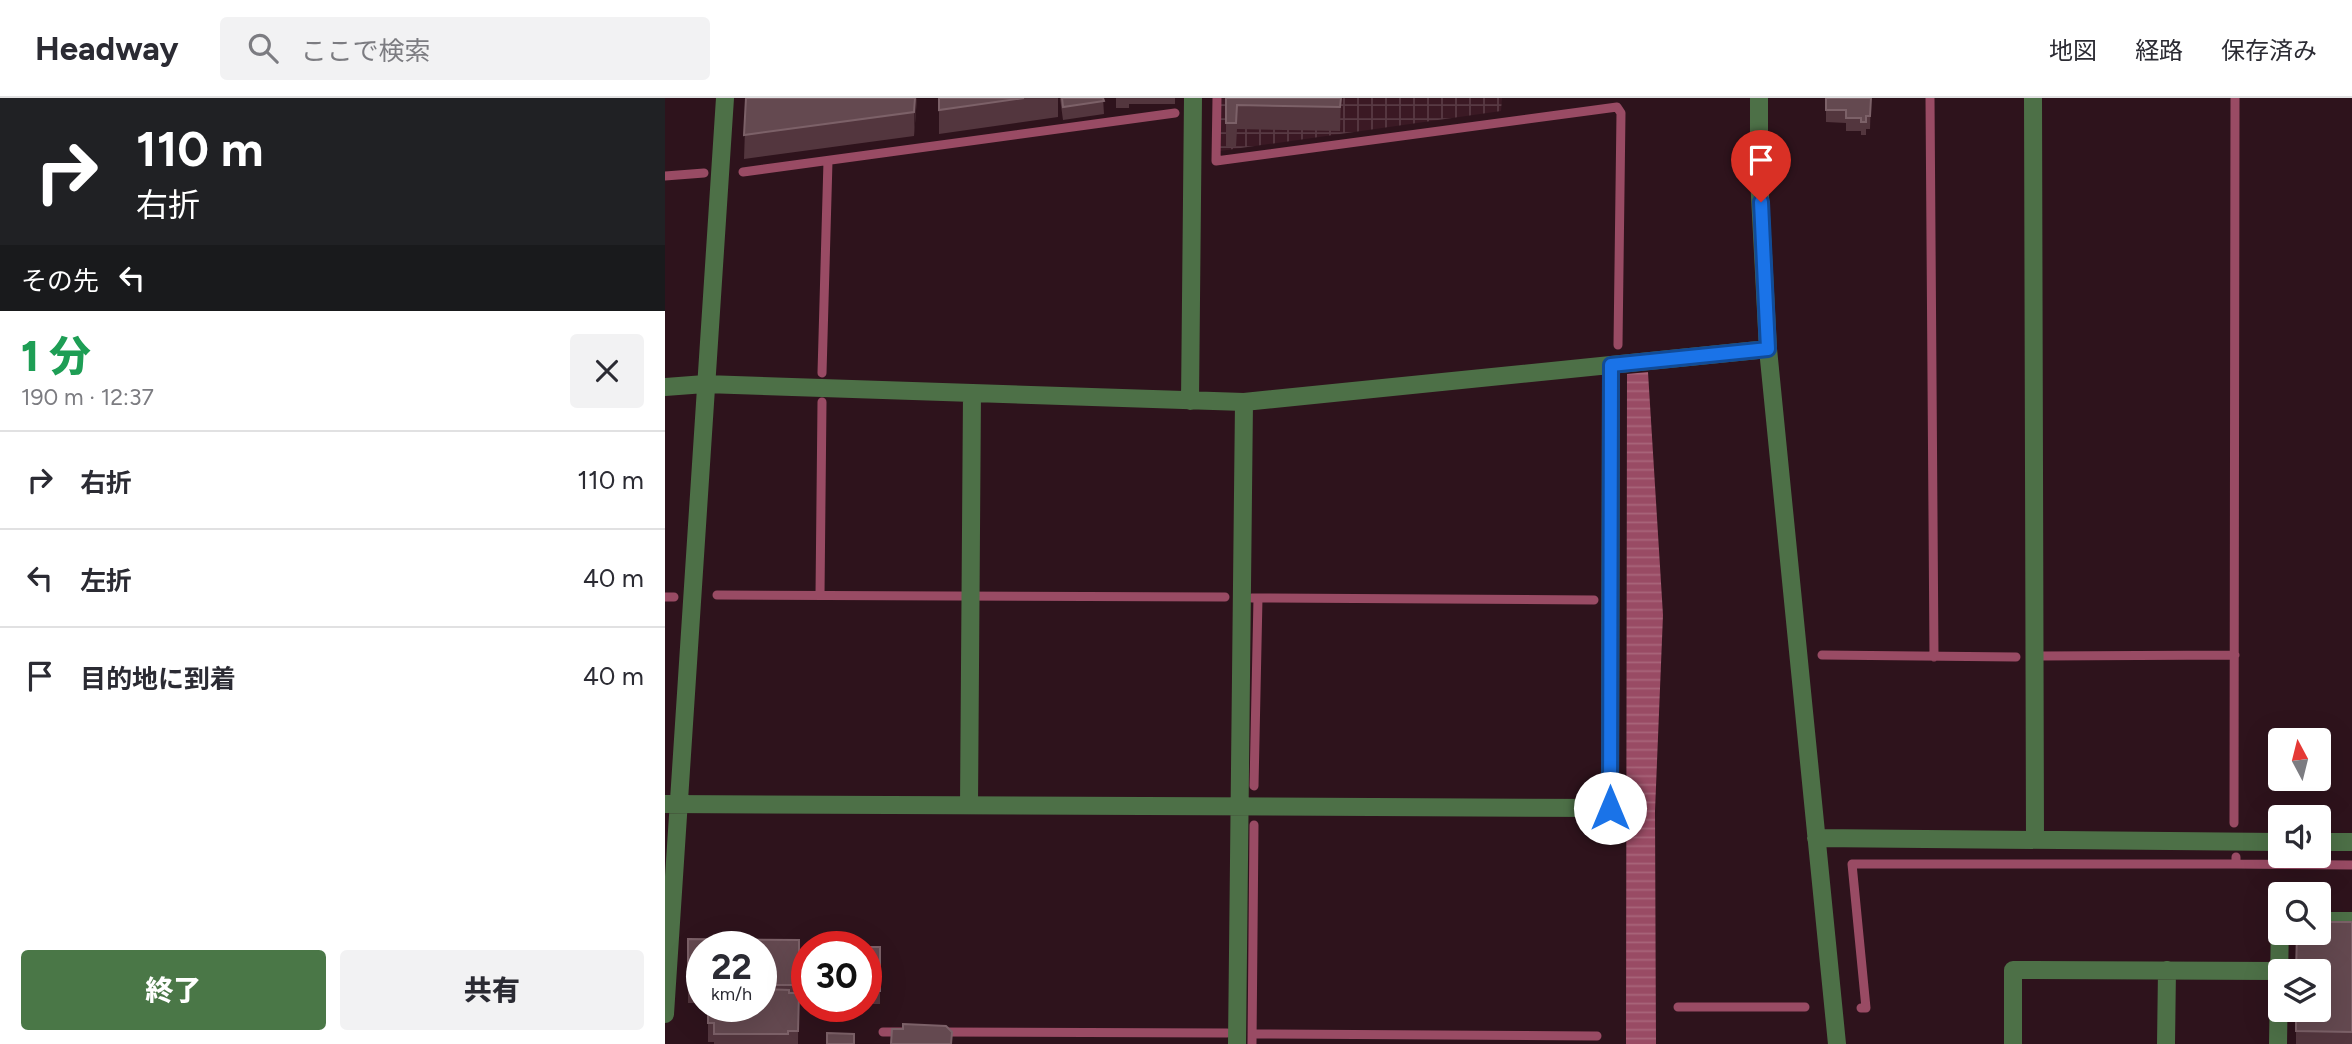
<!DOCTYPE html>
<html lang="ja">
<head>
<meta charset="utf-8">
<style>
  :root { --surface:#fff; --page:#f2f2f3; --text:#2b2b33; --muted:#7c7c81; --line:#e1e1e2; --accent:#4a7747 }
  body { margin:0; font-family:Figtree,"Noto Sans JP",sans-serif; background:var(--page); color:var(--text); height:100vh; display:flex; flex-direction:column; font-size:26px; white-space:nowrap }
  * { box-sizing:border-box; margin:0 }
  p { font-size:23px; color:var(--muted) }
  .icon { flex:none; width:38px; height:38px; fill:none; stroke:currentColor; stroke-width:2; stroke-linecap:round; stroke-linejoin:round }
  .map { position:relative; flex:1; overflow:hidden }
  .panel { display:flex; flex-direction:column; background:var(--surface); width:665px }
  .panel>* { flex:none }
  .banner { background:#202124; color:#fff; overflow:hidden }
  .needle { width:46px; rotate:353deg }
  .tools { position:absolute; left:1603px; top:630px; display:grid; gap:14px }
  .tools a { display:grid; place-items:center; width:63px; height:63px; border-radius:7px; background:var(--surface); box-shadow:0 7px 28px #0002; font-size:35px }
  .speed { position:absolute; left:21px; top:833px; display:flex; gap:14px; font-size:35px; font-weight:700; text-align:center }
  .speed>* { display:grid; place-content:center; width:91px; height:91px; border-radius:50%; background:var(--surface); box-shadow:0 7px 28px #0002; line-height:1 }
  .speed small { font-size:18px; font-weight:400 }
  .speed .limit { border:10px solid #d22; background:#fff; color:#111 }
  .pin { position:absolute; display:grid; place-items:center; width:60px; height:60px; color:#fff; margin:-72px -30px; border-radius:50% 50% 50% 0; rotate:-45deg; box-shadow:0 0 7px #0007 }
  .pin .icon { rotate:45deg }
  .me { position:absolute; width:77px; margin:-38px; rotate:0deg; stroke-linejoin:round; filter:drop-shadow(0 0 5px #0008) }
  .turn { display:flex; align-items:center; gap:24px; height:147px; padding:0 21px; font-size:32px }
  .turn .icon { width:91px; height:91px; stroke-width:2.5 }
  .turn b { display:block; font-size:49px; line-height:60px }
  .then { display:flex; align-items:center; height:66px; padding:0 21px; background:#0003; gap:14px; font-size:26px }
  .round { display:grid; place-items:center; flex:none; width:74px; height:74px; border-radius:7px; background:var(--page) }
  .summary { display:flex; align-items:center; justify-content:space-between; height:119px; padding:0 21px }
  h1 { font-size:42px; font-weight:800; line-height:52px; color:#1e9e55 }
  .action { display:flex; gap:14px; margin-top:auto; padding:14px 21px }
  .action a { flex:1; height:80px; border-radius:7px; background:var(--accent); color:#fff; font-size:28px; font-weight:800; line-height:80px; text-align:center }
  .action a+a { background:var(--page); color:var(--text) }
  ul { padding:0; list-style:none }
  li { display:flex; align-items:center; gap:21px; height:98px; padding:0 21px; border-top:2px solid var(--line) }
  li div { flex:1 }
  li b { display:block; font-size:26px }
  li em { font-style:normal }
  header { display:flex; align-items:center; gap:42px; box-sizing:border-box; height:98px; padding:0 35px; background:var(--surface); border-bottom:2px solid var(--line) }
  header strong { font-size:33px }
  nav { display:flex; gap:38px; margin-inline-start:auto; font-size:24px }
  .search { width:490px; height:63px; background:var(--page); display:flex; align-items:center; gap:18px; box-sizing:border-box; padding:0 24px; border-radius:7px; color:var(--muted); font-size:26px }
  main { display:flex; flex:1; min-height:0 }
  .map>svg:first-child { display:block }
  .industrial { fill:url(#industrial-grid) }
  .water { fill:url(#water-rules) }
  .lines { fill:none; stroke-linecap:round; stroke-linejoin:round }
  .stream { stroke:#994b64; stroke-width:9 }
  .minor { stroke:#4d7047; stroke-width:18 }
  .wall { fill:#53363e }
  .shaded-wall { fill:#3c2029 }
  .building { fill:#644950; stroke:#7c6168; stroke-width:2 }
  .route-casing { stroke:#114b97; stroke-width:18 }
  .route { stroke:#1a73e8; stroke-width:12 }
</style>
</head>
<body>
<header>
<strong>Headway</strong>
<div class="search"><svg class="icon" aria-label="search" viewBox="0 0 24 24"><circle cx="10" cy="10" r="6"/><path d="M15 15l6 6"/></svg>ここで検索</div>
<nav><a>地図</a><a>経路</a><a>保存済み</a></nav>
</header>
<main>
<section class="panel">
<div class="banner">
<div class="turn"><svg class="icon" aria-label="right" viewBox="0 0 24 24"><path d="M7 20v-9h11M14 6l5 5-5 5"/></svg><div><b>110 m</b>右折</div></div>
<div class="then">その先<svg class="icon" aria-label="left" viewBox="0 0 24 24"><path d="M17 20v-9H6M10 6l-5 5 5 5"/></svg></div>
</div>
<div class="summary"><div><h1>1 分</h1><p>190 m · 12:37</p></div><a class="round"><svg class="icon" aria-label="close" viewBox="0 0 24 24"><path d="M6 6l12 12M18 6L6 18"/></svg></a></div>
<ul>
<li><svg class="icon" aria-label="right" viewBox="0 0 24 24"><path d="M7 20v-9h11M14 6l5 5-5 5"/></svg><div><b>右折</b></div><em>110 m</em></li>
<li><svg class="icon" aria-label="left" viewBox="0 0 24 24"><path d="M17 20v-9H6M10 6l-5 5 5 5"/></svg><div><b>左折</b></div><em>40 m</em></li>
<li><svg class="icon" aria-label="arrive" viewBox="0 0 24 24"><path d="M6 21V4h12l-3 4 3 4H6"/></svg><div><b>目的地に到着</b></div><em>40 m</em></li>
</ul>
<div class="action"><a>終了</a><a>共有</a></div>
</section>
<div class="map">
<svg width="1687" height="946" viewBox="0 0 1687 946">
  <defs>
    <pattern id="industrial-grid" width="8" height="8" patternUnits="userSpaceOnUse" patternTransform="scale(1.75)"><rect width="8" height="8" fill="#3b1924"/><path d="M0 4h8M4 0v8" fill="none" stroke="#583a44"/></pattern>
    <pattern id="water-rules" width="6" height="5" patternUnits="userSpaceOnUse" patternTransform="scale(1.75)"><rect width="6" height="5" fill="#994b64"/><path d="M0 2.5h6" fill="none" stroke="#a8657a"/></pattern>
  </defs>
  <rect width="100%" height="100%" fill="#2e131c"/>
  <!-- industrial -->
  <path class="industrial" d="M 556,0 L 837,0 L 836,13 L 555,53 Z"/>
  <!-- water -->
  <path class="water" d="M 983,274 L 998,517 L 990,713 L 991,946 L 961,946 L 962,276 Z"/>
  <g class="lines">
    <!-- stream -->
    <path class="stream" d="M 552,0 L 551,63 L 952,9 L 956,15 L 953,247
      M 1265,0 L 1269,559
      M 78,74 L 510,15
      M 0,78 L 39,75
      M 157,275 L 163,63
      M 52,497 L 560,499
      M 155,497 L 157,304
      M 0,499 L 9,499
      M 587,500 L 929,502
      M 1157,557 L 1351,559
      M 1376,558 L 1570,557
      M 589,688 L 593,500
      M 1569,725 L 1570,0
      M 1571,766 L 1687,767
      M 1013,909 L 1140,909
      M 1196,910 L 1201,910 L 1187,766 L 1571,766 L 1571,759
      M 218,934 L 237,934
      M 275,934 L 562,935
      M 587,936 L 932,938
      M 587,946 L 589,727"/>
    <!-- minor -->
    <path class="minor" d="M 1094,0 L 1094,79 L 1103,251 L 1172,946
      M 1368,0 L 1370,742
      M 0,289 L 40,286 L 579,304 L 1103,251
      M 525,303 L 528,0
      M 0,706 L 945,710 L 946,267
      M 304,707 L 307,295
      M 1151,740 L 1615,744
      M 1654,744 L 1687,744
      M 1654,823 L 1687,823
      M 0,916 L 60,0
      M 572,946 L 579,304
      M 1348,946 L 1348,872 L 1614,873
      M 1501,946 L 1502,872
      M 1613,946 L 1615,823"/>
  </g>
  <!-- wall -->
  <path class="wall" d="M 81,0 L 252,0 L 249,38 L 79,61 Z
    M 274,0 L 393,0 L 393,19 L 274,36 Z
    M 395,0 L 438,0 L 439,16 L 398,22 Z
    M 451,0 L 510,0 L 510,6 L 464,6 L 464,10 L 451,10 Z
    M 561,0 L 676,0 L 675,33 L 572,31 L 571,49 L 561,49 Z
    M 1161,0 L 1206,0 L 1205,31 L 1201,31 L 1201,37 L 1196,37 L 1196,33 L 1181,33 L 1181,25 L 1161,24 Z
    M 1687,824 L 1687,946 L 1631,946 L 1631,912 Z
    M 23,841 L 134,842 L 133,946 L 49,946 L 49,944 L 43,944 L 43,908 L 96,908 L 96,849 L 37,849 L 37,905 L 23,905 Z
    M 201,849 L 215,849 L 215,906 L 201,906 Z"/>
  <!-- shaded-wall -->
  <path class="shaded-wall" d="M 250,0 L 252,0 L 249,38 L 249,14 Z"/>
  <!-- building -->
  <path class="building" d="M 81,0 L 250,0 L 249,14 L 79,37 Z
    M 274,0 L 359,0 L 274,12 Z
    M 397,0 L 438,0 L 439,3 L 398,9 Z
    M 561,0 L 676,0 L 675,9 L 572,7 L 571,25 L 561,25 Z
    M 1161,0 L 1206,0 L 1205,18 L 1201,18 L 1201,24 L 1196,24 L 1196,20 L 1181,20 L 1181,12 L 1161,12 Z
    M 1654,824 L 1687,824 L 1687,934 L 1631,933 L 1631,912 L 1654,912 L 1654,873 L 1631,873 L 1632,835 L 1654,835 Z
    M 23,841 L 134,842 L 134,887 L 96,887 L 96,849 L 37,849 L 37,886 L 23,886 Z
    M 201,849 L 215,849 L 215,893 L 201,893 Z
    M 96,891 L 124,892 L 124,895 L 134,895 L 133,933 L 123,933 L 123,936 L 49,936 L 49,925 L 43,925 L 43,908 L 96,908 Z
    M 238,926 L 281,928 L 287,934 L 286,946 L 226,946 L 227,931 L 238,931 Z
    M 162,935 L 189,936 L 189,946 L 162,946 Z"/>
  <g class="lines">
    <!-- route casing -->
    <g class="route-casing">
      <path id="route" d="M 945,710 L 946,267 L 1103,251 L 1096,104"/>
    </g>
    <!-- route -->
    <use href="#route" class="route"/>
  </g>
</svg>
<div class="tools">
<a><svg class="needle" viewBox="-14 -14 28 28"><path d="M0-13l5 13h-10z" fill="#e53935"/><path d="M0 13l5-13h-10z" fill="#7c7c81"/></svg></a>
<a><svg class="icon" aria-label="sound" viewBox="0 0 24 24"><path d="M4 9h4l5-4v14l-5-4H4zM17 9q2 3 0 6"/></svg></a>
<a><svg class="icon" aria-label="search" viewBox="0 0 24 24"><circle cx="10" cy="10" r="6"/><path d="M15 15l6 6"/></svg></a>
<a><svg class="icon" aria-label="layers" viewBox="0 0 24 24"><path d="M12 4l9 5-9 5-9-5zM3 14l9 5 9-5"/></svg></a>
</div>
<div class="speed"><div>22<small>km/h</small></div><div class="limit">30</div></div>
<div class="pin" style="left:1096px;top:104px;background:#d93025"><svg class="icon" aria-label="arrive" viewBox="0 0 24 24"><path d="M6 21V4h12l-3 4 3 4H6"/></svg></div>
<svg class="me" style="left:945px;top:710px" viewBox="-20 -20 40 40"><circle r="19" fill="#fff"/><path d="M0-13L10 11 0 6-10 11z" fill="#1a73e8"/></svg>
</div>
</main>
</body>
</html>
